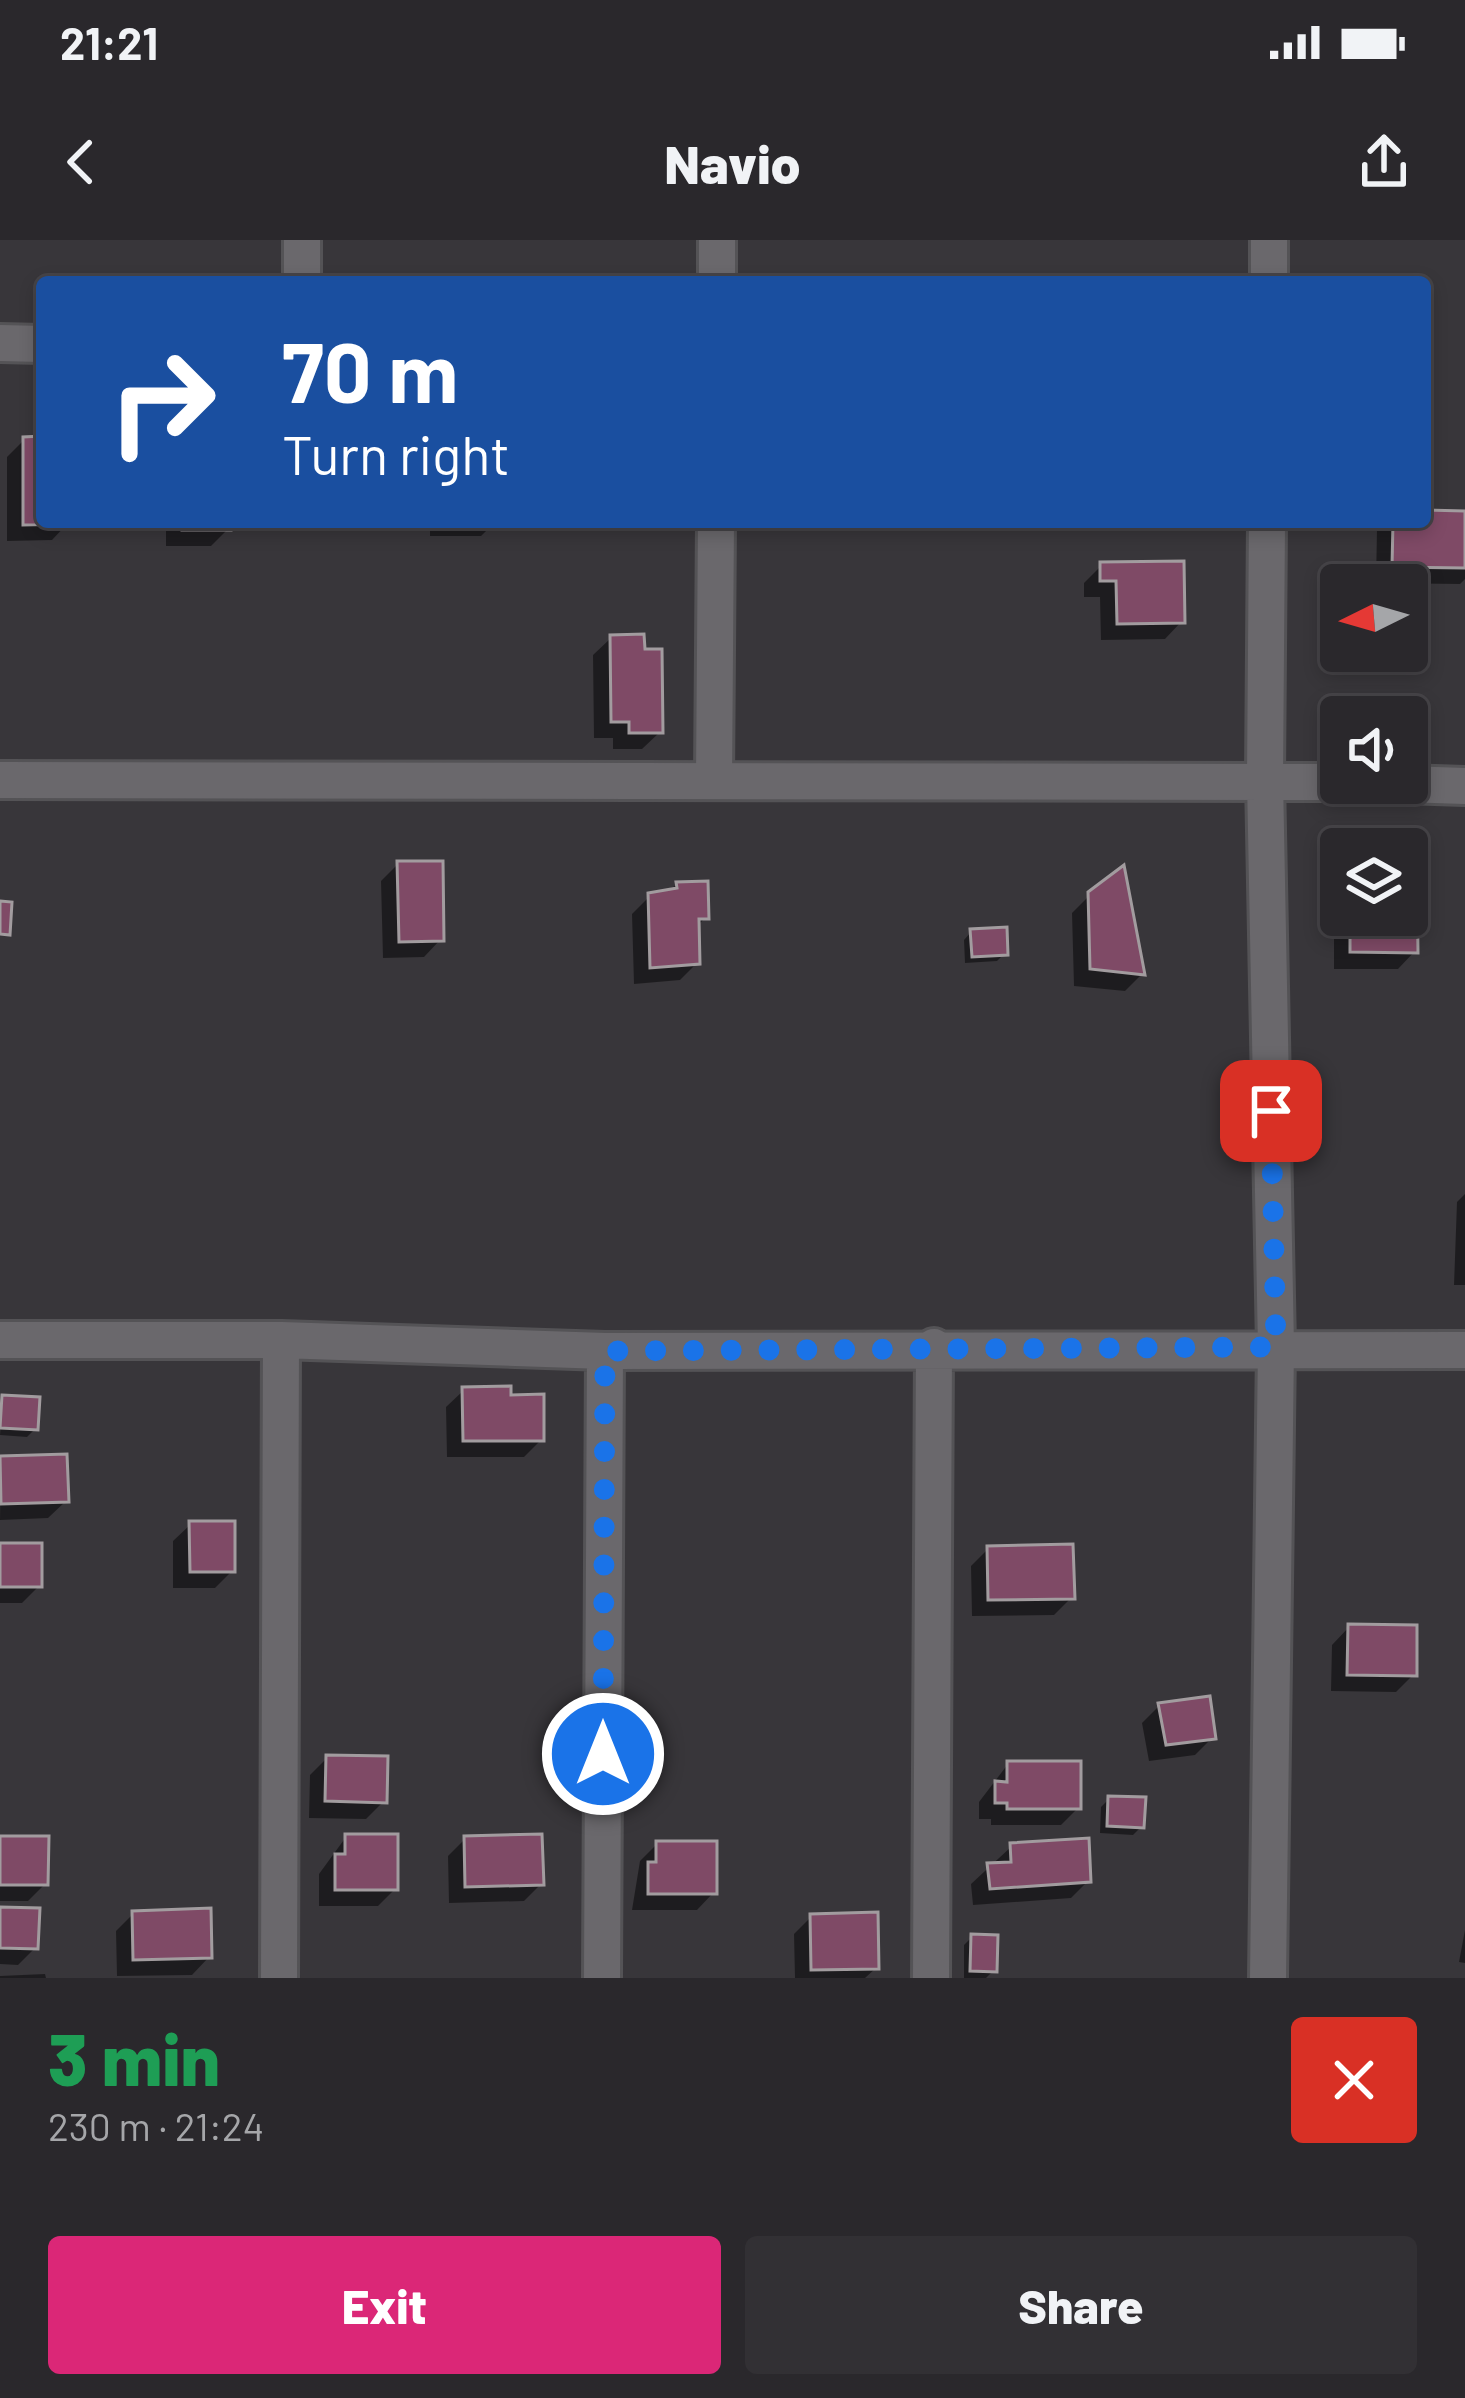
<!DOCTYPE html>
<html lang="en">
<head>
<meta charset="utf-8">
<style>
  :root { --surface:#2a282c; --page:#323034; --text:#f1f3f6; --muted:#a5a6a9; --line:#464448; --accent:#db2777 }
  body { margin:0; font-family:Barlow,sans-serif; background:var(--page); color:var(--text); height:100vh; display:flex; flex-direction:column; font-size:45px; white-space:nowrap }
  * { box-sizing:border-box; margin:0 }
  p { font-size:39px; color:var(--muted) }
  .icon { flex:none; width:66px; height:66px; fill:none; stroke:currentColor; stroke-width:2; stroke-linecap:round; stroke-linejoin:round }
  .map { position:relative; height:1738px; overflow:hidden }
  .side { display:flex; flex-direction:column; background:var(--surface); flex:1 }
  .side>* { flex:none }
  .banner { position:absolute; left:36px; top:36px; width:1395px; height:252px; border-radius:12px; box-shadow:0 6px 18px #0003,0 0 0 3px var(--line); background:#1a4fa0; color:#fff; overflow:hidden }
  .needle { width:78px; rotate:265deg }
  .tools { position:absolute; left:1320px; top:324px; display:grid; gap:24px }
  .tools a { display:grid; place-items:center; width:108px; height:108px; border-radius:12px; background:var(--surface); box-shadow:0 6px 18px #0003,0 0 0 3px var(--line); font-size:60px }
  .pin { position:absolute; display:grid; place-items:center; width:102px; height:102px; color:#fff; margin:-51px; border-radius:24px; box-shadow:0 6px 18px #0006 }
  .me { position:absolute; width:132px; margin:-66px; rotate:0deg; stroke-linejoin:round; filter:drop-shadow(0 0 9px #0008) }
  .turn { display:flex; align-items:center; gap:42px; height:252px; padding:0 48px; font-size:54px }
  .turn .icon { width:156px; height:156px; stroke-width:2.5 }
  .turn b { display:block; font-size:84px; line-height:102px }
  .round { display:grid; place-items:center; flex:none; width:126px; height:126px; border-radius:12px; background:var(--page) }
  .overview { display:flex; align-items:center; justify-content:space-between; height:204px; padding:0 48px }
  h1 { font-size:72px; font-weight:800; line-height:90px; color:#1e9e55 }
  .button { display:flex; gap:24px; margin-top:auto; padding:24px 48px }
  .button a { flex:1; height:138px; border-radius:12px; background:var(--accent); color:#fff; font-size:48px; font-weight:800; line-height:138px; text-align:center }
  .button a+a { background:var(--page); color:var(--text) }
  .status { display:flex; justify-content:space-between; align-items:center; height:84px; padding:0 60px; background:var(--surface); direction:ltr }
  .status svg { height:33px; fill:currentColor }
  header { display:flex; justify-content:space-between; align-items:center; height:156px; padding:0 48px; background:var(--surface); font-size:54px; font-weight:800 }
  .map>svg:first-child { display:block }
  .shadow { fill:#0007 }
  .building { fill:#7f4a66; stroke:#a29c9f; stroke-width:3 }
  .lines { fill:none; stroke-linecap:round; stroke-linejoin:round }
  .minor-casing { stroke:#545356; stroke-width:42 }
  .minor { stroke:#6a686c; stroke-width:36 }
  .route { stroke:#1a73e8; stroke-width:21; stroke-dasharray:0 37.8 }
</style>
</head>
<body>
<div class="status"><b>21:21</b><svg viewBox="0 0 49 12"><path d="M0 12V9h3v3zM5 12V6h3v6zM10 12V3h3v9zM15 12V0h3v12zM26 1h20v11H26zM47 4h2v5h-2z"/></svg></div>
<header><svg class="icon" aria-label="back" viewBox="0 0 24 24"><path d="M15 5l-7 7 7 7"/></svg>Navio<svg class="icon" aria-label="share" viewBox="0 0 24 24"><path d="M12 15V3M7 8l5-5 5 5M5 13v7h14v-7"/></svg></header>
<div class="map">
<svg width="1465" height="1738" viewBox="0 0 1465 1738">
  <rect width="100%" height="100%" fill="#38363a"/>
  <!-- shadow -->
  <path class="shadow" d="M 42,197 L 42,282 L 69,282 L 52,300 L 7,301 L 7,217 L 24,200 Z
    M 1425,273 L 1465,274 L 1465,339 L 1460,344 L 1376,343 L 1377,289 L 1384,282 L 1425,282 Z
    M 166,282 L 228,282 L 228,289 L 211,306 L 166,306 Z
    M 430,282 L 495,282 L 481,296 L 430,296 Z
    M 1102,325 L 1182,381 L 1165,399 L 1101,400 L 1100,357 L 1084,357 L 1084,343 Z
    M 611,398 L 642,412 L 660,492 L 642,509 L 613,509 L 613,498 L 594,498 L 593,415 Z
    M 398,624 L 441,699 L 424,717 L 383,718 L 381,641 Z
    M 1407,637 L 1415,711 L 1398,729 L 1334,729 L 1334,654 L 1341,647 L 1341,675 L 1407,675 Z
    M 678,645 L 706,677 L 696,687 L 697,723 L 680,740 L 634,744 L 632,674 L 650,656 Z
    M 1090,655 L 1142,734 L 1125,751 L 1074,746 L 1072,673 Z
    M 971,692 L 1005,713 L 997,721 L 965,723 L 964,700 Z
    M 1465,954 L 1465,1045 L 1454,1045 L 1457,962 Z
    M 464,1150 L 508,1158 L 541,1200 L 524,1217 L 447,1217 L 446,1167 Z
    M 3,1158 L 35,1189 L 27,1197 L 0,1195 Z
    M 1,1219 L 66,1261 L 48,1278 L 0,1280 Z
    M 191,1284 L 232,1331 L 215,1348 L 173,1348 L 173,1301 Z
    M 0,1306 L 39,1346 L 22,1363 L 0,1363 Z
    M 988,1309 L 1071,1358 L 1054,1375 L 972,1376 L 971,1326 Z
    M 1349,1387 L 1414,1434 L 1396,1452 L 1331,1451 L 1332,1405 Z
    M 1159,1466 L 1213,1497 L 1195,1515 L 1149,1521 L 1142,1483 Z
    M 327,1518 L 384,1561 L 366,1579 L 309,1578 L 310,1535 Z
    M 1008,1524 L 1078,1568 L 1061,1585 L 991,1585 L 991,1579 L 979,1579 L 979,1562 Z
    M 1109,1559 L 1141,1587 L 1133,1595 L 1100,1593 L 1101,1567 Z
    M 346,1597 L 395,1649 L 378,1666 L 319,1666 L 319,1634 Z
    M 465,1599 L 541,1644 L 524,1661 L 449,1663 L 448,1616 Z
    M 0,1600 L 45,1644 L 28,1661 L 0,1661 Z
    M 657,1604 L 714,1652 L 697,1670 L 632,1670 L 640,1621 Z
    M 1012,1606 L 1088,1641 L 1071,1658 L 973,1665 L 971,1644 Z
    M 0,1670 L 35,1708 L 18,1725 L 0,1724 Z
    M 133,1674 L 209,1717 L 192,1735 L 117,1736 L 116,1691 Z
    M 811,1677 L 876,1728 L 865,1738 L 795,1738 L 794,1694 Z
    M 1465,1690 L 1465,1723 L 1459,1722 Z
    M 972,1697 L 994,1730 L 986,1738 L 964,1738 L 964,1705 Z
    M 45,1734 L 46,1738 L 0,1738 L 0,1736 Z"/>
  <!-- building -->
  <path class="building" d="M 42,196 L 42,282 L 72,284 L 23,285 L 23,197 Z
    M 1425,270 L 1465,271 L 1465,328 L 1392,327 L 1393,282 L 1425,282 Z
    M 182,282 L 231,282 L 231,290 L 182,290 Z
    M 1184,321 L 1185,383 L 1117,384 L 1116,341 L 1100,341 L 1100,322 Z
    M 644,394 L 645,409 L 662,409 L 663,493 L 629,493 L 629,482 L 611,482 L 610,395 Z
    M 397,621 L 443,621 L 444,701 L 399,702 Z
    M 1124,625 L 1145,735 L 1090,729 L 1088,652 Z
    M 1407,634 L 1417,634 L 1418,713 L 1350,712 L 1350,675 L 1407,675 Z
    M 708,641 L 709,679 L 699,679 L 700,724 L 650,728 L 648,653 L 677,648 L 676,642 Z
    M 0,661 L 12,662 L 10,695 L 0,694 Z
    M 1007,687 L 1008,715 L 972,717 L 970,689 Z
    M 511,1146 L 511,1155 L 544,1154 L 544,1201 L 463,1201 L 462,1147 Z
    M 2,1155 L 40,1157 L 38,1190 L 0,1188 Z
    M 67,1214 L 69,1262 L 1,1264 L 0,1216 Z
    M 189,1281 L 235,1281 L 235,1332 L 190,1332 Z
    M 0,1303 L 42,1303 L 42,1347 L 0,1347 Z
    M 1073,1304 L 1075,1359 L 988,1360 L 987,1306 Z
    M 1348,1384 L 1417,1385 L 1417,1436 L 1347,1435 Z
    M 1210,1456 L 1216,1499 L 1166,1505 L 1158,1463 Z
    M 326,1515 L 388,1516 L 387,1563 L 325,1561 Z
    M 1007,1521 L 1081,1521 L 1081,1569 L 1007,1569 L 1007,1563 L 995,1563 L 995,1541 L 1007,1542 Z
    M 1108,1556 L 1146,1557 L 1144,1588 L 1107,1586 Z
    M 345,1594 L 398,1594 L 398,1650 L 335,1650 L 335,1614 L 345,1614 Z
    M 542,1594 L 544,1645 L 465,1647 L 464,1596 Z
    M 0,1596 L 49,1596 L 48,1645 L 0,1645 Z
    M 1089,1598 L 1091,1642 L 990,1649 L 987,1623 L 1011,1622 L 1010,1603 Z
    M 656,1601 L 717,1601 L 717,1654 L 648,1654 L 648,1622 L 656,1622 Z
    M 0,1667 L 40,1668 L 38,1709 L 0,1708 Z
    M 211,1668 L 212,1718 L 133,1720 L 132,1671 Z
    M 878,1672 L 879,1729 L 811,1730 L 810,1674 Z
    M 971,1694 L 998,1695 L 997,1732 L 970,1731 Z"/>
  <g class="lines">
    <!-- minor casing -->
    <g class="minor-casing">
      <path id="minor" d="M 302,42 L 302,0
        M 717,42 L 717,0
        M 1269,42 L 1269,0
        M 0,103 L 42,104
        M 1267,282 L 1265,539 L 1276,1107 L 1268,1738
        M 0,540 L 1341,542
        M 714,540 L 716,282
        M 1375,543 L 1465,546
        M 0,1100 L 281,1100 L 605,1111 L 1465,1110
        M 279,1738 L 281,1100
        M 602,1738 L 605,1111
        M 931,1738 L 934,1107"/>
    </g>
    <!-- minor -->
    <use href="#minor" class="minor"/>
  </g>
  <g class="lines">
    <!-- route -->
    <path class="route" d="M 603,1514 L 605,1111 L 1276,1107 L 1271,871"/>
  </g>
</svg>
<div class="tools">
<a><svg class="needle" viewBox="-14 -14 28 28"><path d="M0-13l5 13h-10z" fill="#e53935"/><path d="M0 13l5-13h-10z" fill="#a5a6a9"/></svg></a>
<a><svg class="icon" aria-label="sound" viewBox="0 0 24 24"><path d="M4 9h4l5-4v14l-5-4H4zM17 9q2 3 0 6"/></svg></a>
<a><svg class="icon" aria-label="layers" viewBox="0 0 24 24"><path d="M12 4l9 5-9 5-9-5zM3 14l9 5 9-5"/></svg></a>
</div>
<div class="pin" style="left:1271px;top:871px;background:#d93025"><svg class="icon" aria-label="arrive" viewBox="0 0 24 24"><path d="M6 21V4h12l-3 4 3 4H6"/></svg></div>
<svg class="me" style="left:603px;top:1514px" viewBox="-20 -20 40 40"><circle r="17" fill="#1a73e8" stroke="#fff" stroke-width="3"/><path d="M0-11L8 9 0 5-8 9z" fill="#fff"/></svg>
<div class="banner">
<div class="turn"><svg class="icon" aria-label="right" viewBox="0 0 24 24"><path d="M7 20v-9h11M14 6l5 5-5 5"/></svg><div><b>70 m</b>Turn right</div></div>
</div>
</div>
<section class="side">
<div class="overview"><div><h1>3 min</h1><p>230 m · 21:24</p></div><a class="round" style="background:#d93025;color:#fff"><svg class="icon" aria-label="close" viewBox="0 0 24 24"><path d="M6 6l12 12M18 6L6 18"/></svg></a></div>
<div class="button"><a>Exit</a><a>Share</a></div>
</section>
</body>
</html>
